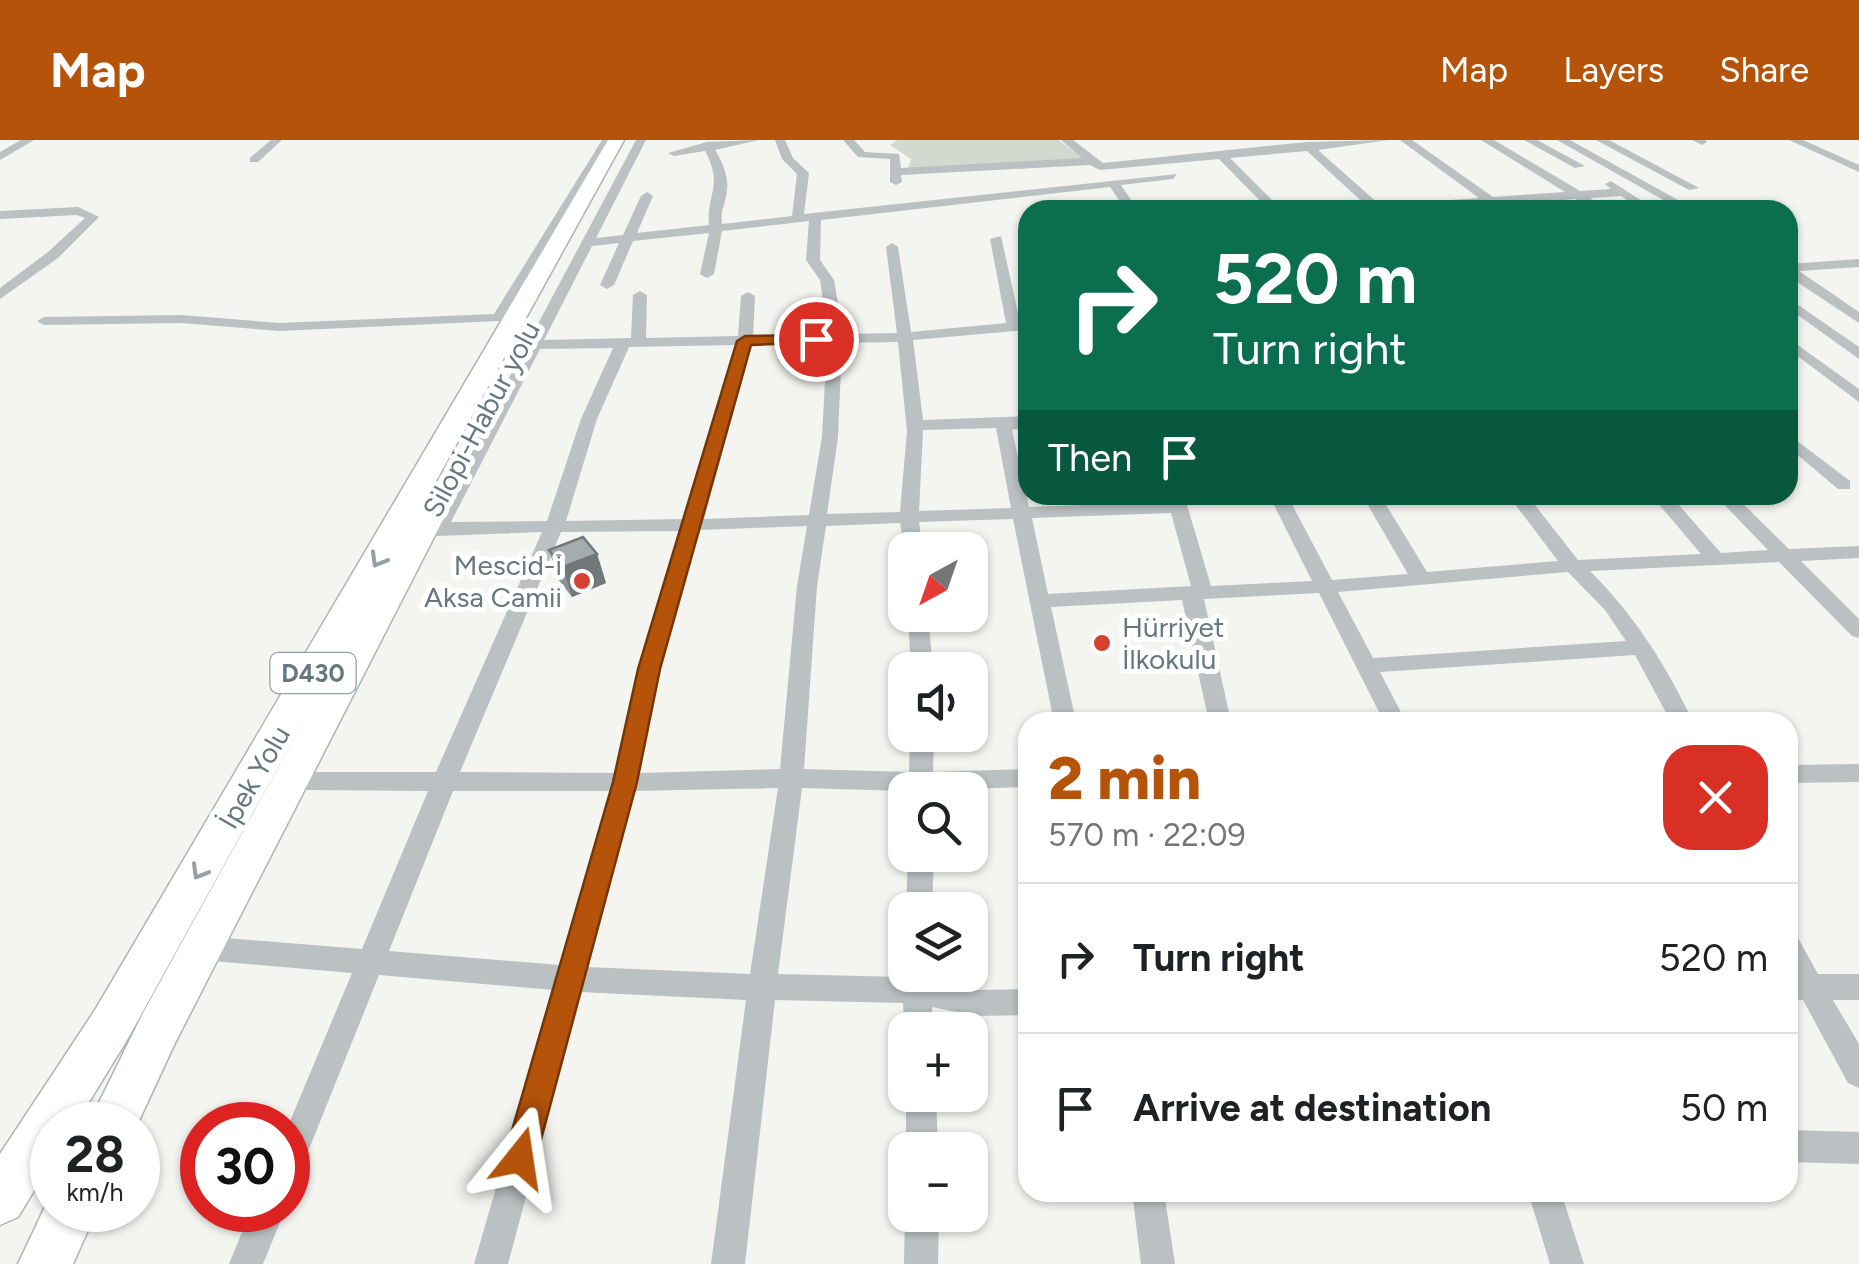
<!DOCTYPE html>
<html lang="en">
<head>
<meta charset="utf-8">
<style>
  :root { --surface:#fff; --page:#f6f6f6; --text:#202124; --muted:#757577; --line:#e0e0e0; --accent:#b45309 }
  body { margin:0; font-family:Figtree,sans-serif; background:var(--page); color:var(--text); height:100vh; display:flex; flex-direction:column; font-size:38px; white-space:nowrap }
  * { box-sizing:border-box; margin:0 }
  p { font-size:32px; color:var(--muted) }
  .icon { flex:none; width:55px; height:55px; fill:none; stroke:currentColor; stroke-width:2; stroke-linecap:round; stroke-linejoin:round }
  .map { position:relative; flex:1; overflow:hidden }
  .details { position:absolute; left:1018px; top:572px; width:780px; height:490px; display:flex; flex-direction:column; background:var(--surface); border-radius:30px; box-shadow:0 2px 8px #0004 }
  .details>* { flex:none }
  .hud { position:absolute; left:1018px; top:60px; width:780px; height:305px; border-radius:30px; box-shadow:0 2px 8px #0004; background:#0b6e4f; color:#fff; overflow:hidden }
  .needle { width:65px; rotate:220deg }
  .controls { position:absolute; left:888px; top:392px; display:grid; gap:20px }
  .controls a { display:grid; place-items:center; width:100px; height:100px; border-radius:20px; background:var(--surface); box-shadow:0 2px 8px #0004; font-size:50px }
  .speed { position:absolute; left:30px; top:962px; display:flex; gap:20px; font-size:50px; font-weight:700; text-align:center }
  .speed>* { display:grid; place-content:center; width:130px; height:130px; border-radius:50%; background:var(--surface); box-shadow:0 2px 8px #0004; line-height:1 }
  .speed small { font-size:25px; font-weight:400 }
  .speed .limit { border:15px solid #d22; background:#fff; color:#111 }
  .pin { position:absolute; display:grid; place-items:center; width:85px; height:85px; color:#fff; margin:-42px; border:5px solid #fff; border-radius:50%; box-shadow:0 2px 10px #0007 }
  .me { position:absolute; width:110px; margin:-55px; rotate:15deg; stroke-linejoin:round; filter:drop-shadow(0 0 8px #0008) }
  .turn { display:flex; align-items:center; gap:35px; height:210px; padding:0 30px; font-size:45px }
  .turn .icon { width:130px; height:130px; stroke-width:2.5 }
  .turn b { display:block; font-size:70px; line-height:85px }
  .then { display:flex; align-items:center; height:95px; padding:0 30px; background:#0003; gap:20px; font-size:38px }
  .round { display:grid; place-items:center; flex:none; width:105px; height:105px; border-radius:30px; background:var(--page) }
  .headline { display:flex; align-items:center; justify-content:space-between; height:170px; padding:0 30px }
  h1 { font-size:60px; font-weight:800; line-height:75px; color:var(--accent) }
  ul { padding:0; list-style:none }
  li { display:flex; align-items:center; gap:30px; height:150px; padding:0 30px; border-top:2px solid var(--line) }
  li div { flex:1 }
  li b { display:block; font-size:38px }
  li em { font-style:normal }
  header { display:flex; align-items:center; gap:60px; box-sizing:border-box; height:140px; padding:0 50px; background:var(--accent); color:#fff }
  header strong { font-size:48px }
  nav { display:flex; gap:55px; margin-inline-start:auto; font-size:35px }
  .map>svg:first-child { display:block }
  .green { fill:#d4d9d0 }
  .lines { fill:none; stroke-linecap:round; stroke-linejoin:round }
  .highway-casing { stroke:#aeb3b5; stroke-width:3 }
  .minor { fill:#bbc0c2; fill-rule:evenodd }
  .highway { fill:#fff; fill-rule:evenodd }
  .wall { fill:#8c9496 }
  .shaded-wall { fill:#72787a }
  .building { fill:#a3acaf; stroke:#72787a; stroke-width:2.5 }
  .oneway { stroke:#93a0a5 }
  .route { fill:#b45309; stroke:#753606; stroke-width:2.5 }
  .poi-dot { fill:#d54130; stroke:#fff; stroke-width:4 }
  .labels { text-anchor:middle; stroke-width:10; stroke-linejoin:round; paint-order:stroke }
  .shield { fill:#fff; stroke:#93a0a5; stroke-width:2.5 }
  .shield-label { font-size:25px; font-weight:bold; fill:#65777f }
  .street-label { font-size:28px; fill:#65777f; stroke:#fff }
  .poi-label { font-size:28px; fill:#65777f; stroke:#fff; text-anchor:end }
</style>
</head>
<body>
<header>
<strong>Map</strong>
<nav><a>Map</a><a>Layers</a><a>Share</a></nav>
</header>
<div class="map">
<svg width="1859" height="1124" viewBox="0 0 1859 1124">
  <rect width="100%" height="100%" fill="#f4f4f1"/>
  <!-- green -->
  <path class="green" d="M 897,0 L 1058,0 L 1086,20 L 908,29 L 911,19 L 890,5 Z"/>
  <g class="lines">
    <!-- highway casing -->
    <g class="highway-casing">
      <path id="highway" d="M 608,0 L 624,0 L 424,363 L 436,357 L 446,360 L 450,366 L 175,903 L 137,985 L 88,985 L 143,873 L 318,555 L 127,900 L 75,985 L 52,985 L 52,1021 L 18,1077 L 0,1085 L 0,1014 L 95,870 Z
        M 52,1052 L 52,1070 L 97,1070 L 73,1124 L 18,1124 Z"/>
    </g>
    <!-- minor -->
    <path class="minor" d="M 21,0 L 34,0 L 0,20 L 0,12 Z
      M 271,0 L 282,0 L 258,22 L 250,22 L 250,18 Z
      M 602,0 L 612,0 L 509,173 L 522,174 L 522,180 L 279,191 L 181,183 L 44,185 L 37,181 L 44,177 L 181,175 L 279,183 L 494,174 Z
      M 636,0 L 646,0 L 596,98 L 623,95 L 641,56 L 647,52 L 653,56 L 637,93 L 709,85 C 706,54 724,46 705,11 L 674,16 L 668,13 L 707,2 L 759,0 L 715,10 C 722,21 729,37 727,50 C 726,63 720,70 722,84 L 792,76 L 797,34 L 782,19 L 775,0 L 785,0 L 793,18 L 809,33 L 804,74 L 1177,34 L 1173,39 L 1121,45 L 1138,70 L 1126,70 L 1110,47 L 821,80 L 820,120 L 834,140 L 843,194 L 897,193 L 886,107 L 892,103 L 898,107 L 911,192 L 1006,183 L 990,99 L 1001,96 L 1020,182 L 1028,182 L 1028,190 L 913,200 L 923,280 L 1028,276 L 1028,286 L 1012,290 L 1029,367 L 1168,362 L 1166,355 L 1184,355 L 1211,446 L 1312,441 L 1269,355 L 1287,355 L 1332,440 L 1408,434 L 1362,355 L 1380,355 L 1427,432 L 1558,421 L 1508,355 L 1527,355 L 1578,420 L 1701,414 L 1651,355 L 1670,355 L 1721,413 L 1768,410 L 1715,355 L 1734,355 L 1789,409 L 1859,406 L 1859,418 L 1801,421 L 1859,479 L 1859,498 L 1852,496 L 1779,422 L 1590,431 C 1634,475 1667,526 1693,582 L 1671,582 L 1635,515 L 1380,532 L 1406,582 L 1384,582 L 1319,453 L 1204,459 L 1231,582 L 1209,582 L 1182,460 L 1051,467 L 1076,582 L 1054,582 L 1013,379 L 919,382 L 923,410 L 905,412 L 900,383 L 826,386 L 817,446 L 804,629 L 909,632 L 910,595 L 934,595 L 933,632 L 1028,629 L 1028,647 L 905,651 L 802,648 L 778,834 L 903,837 L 905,833 L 930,835 L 931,840 L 976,850 L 1028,849 L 1028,875 L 976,876 L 932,867 L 933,890 L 905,890 L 905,894 L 903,863 L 775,860 L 745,1124 L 711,1124 L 746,860 L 581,852 L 508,1124 L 474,1124 L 553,850 L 379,835 L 299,1034 L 288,1039 L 288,986 L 352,833 L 201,820 L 191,817 L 187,808 L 191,799 L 201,796 L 362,809 L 428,651 L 306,650 L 297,648 L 294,641 L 297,634 L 306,632 L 436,632 L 542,392 L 438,396 L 431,394 L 429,388 ZM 809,81 L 806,120 L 820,140 L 828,194 L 753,196 L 755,156 L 748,152 L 741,156 L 738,196 L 646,198 L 647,155 L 640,151 L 633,155 L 631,198 L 544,200 L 592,106 L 619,103 L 600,145 L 607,149 L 614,145 L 633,101 L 709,93 L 700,134 L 707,138 L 714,134 L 722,91 ZM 898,202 L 907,291 L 900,372 L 827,374 L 838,297 L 842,203 ZM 827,203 L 822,297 L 809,375 L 704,379 L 752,205 ZM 737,205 L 685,379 L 566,381 L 597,279 L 629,207 ZM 613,208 L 581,279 L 547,381 L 451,382 L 540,209 ZM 996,288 L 1011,368 L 919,371 L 923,290 ZM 1171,373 L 1191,446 L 1048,454 L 1032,378 ZM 807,386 L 797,446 L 780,629 L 639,633 L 660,529 L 700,390 ZM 681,391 L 638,529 L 615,633 L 460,632 L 561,392 ZM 1568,432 L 1605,470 L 1626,501 L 1373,518 L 1338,452 ZM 778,648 L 750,834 L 587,827 L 634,651 ZM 453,651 L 610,651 L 560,825 L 389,811 Z
      M 843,0 L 854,0 L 865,12 L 899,14 L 901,28 L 1082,18 L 1061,0 L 1073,0 L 1103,23 L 1307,2 L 1389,0 L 1318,10 L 1380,65 L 1479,58 L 1400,0 L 1412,0 L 1493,57 L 1565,52 L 1481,0 L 1494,0 L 1580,51 L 1611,49 L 1605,44 L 1611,41 L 1656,70 L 1642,70 L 1621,56 L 1590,58 L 1608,70 L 1593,70 L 1575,59 L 1493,67 L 1371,70 L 1307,11 L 1230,18 L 1282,70 L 1269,70 L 1219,19 L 1100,30 L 1090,25 L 901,35 L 902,42 L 896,45 L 890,42 L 890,19 L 858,17 Z
      M 1524,0 L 1537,0 L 1585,26 L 1575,28 Z
      M 1557,0 L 1570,0 L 1696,70 L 1681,70 Z
      M 1596,0 L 1609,0 L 1699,48 L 1689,50 Z
      M 1692,0 L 1706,0 L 1707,2 L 1702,5 Z
      M 1789,0 L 1803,0 L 1859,25 L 1859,32 Z
      M 78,67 L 99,77 L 58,118 L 0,159 L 0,148 L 48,112 L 85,78 L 77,75 L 0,79 L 0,71 Z
      M 1859,119 L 1859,127 L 1799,131 L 1859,172 L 1859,183 L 1788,136 L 1788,124 Z
      M 1788,158 L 1859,207 L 1859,219 L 1788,168 Z
      M 1788,198 L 1859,249 L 1859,262 L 1788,209 Z
      M 1788,294 L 1850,341 L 1850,349 L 1838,349 L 1788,307 Z
      M 908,475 L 928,475 L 933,530 L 911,530 Z
      M 1859,624 L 1859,642 L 1788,643 L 1788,625 Z
      M 908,715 L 934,715 L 932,770 L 906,770 Z
      M 1788,795 L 1798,798 L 1818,834 L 1859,834 L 1859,860 L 1833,860 L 1859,904 L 1859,948 L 1848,943 L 1803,860 L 1788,860 Z
      M 906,955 L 936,955 L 938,1010 L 906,1010 Z
      M 1788,990 L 1859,992 L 1859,1024 L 1788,1022 Z
      M 1132,1052 L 1164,1052 L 1175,1124 L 1141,1124 Z
      M 1528,1052 L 1561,1052 L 1584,1124 L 1550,1124 Z
      M 251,1070 L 285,1070 L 263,1124 L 229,1124 Z
      M 905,1075 L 939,1075 L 938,1124 L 904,1124 Z"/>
    <!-- highway -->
    <use href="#highway" class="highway"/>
  </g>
  <!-- wall -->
  <path class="wall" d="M 549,410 L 597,414 L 606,443 L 572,457 L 558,439 Z"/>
  <!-- shaded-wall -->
  <path class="shaded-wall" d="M 597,414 L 606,443 L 572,457 L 563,427 Z"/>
  <!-- building -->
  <path class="building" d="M 583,397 L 597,414 L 563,427 L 549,410 Z"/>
  <!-- one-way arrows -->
  <defs><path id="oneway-chevron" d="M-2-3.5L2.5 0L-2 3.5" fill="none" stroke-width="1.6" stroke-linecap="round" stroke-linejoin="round" transform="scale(2.5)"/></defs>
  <g class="oneway">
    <use href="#oneway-chevron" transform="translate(378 420) rotate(120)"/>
    <use href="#oneway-chevron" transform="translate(199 732) rotate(120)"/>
  </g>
  <!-- route -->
  <path class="route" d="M 816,195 L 823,199 L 821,202 L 751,205 L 660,529 L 637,642 L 536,1018 L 531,1029 L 520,1034 L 508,1029 L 504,1018 L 613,642 L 638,529 L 737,201 L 745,196 Z"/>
  <!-- markers -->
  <g class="poi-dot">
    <circle cx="582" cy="441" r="10"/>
    <circle cx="1102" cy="503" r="10"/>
  </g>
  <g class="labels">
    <!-- shield labels -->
    <rect class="shield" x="270.5" y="513" width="85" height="40" rx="8"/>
    <g class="shield-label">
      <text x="313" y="542">D430</text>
    </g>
    <!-- street labels -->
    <g class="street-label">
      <text transform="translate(481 279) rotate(-62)" y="10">Silopi-Habur yolu</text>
      <text transform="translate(254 637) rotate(-60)" y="10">İpek Yolu</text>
    </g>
    <!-- poi labels -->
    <g class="poi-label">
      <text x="562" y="435">Mescid-i<tspan x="562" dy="32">Aksa Camii</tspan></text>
      <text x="1122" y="497" text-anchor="start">Hürriyet<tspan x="1122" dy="32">İlkokulu</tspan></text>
    </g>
  </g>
</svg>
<div class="controls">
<a><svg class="needle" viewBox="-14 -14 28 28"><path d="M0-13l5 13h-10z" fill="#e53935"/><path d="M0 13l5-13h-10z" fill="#757577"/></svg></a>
<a><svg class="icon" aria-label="sound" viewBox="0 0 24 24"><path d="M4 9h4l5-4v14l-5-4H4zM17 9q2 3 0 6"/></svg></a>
<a><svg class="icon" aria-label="search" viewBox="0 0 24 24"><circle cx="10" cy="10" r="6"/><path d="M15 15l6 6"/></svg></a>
<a><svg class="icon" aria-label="layers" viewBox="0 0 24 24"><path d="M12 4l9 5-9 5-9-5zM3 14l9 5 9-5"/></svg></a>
<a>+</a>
<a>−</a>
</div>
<div class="speed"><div>28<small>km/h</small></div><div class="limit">30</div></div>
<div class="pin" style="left:816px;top:199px;background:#d93025"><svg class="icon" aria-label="arrive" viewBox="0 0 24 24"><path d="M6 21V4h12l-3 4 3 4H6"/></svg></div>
<svg class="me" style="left:520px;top:1018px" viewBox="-20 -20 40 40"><path d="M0-17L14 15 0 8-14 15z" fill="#b45309" stroke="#fff" stroke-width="4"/></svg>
<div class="hud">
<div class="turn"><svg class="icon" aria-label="right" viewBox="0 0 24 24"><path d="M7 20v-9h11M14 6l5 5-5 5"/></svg><div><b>520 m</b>Turn right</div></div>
<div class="then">Then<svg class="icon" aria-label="arrive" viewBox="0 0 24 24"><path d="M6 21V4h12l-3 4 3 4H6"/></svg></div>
</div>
<section class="details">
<div class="headline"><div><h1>2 min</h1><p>570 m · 22:09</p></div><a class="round" style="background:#d93025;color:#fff"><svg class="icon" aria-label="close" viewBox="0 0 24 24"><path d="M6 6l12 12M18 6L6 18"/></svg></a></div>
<ul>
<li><svg class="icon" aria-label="right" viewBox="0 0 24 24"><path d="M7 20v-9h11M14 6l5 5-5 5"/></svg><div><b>Turn right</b></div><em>520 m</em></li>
<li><svg class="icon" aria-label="arrive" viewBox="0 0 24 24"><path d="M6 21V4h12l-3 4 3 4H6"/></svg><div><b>Arrive at destination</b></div><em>50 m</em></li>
</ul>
</section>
</div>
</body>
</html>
